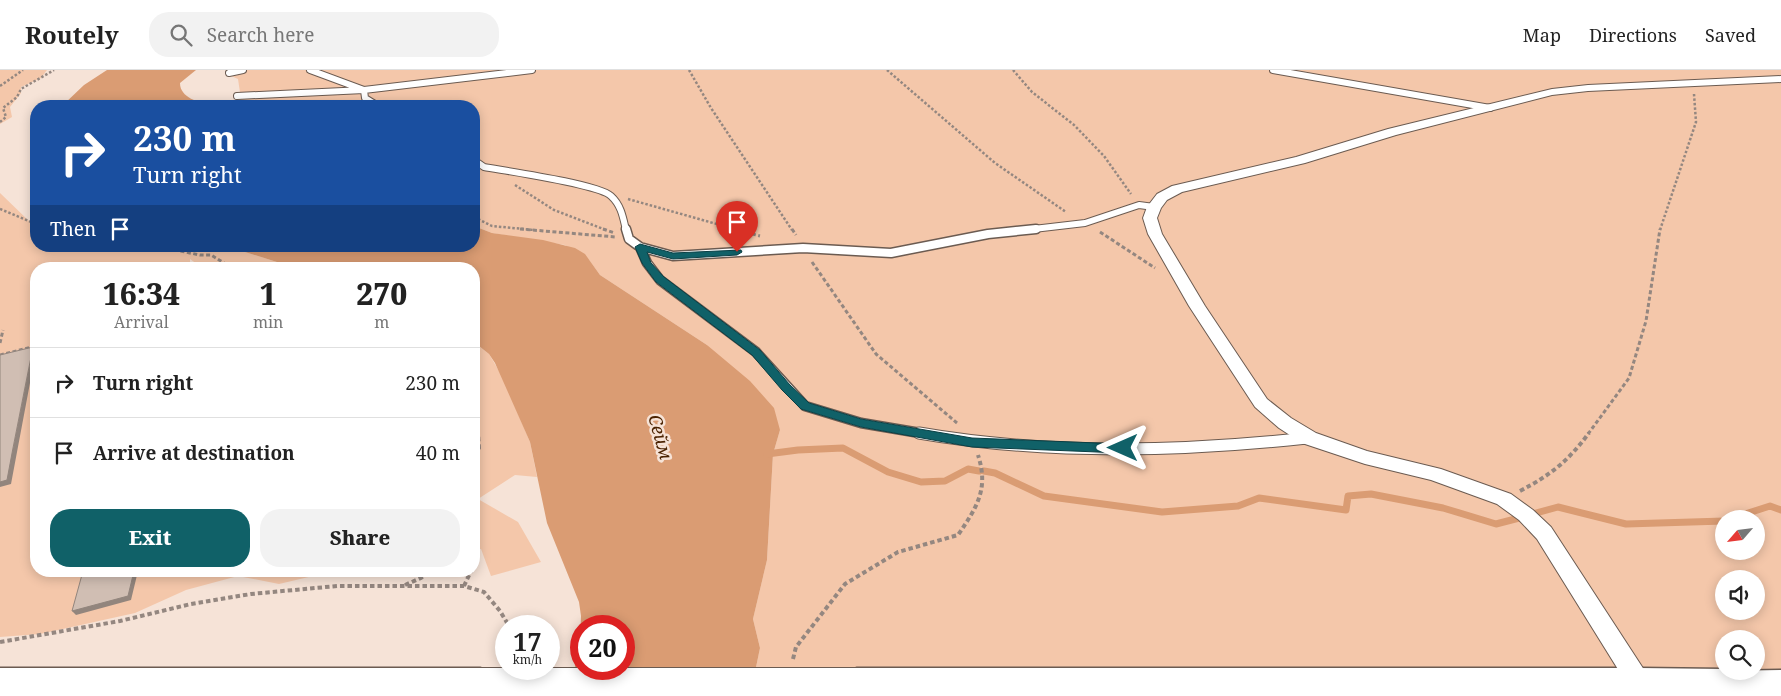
<!DOCTYPE html>
<html lang="en">
<head>
<meta charset="utf-8">
<style>
  :root { --surface:#fff; --page:#f2f2f2; --text:#222; --muted:#767676; --line:#e0e0e0; --accent:#106168 }
  body { margin:0; font-family:"Noto Serif",serif; background:var(--page); color:var(--text); height:100vh; display:flex; flex-direction:column; font-size:19px; white-space:nowrap }
  * { box-sizing:border-box; margin:0 }
  p { font-size:16px; color:var(--muted) }
  .icon { flex:none; width:28px; height:28px; fill:none; stroke:currentColor; stroke-width:2; stroke-linecap:round; stroke-linejoin:round }
  .map { position:relative; flex:1; overflow:hidden }
  .drawer { position:absolute; left:30px; top:192px; width:450px; height:315px; display:flex; flex-direction:column; background:var(--surface); border-radius:20px; box-shadow:0 2px 12px #0003 }
  .drawer>* { flex:none }
  .hud { position:absolute; left:30px; top:30px; width:450px; height:152px; border-radius:20px; box-shadow:0 2px 12px #0003; background:#1a4fa0; color:#fff; overflow:hidden }
  .needle { width:32px; rotate:242deg }
  .tools { position:absolute; left:1715px; top:440px; display:grid; gap:10px }
  .tools a { display:grid; place-items:center; width:50px; height:50px; border-radius:50%; background:var(--surface); box-shadow:0 2px 12px #0003; font-size:25px }
  .speed { position:absolute; left:495px; top:545px; display:flex; gap:10px; font-size:25px; font-weight:700; text-align:center }
  .speed>* { display:grid; place-content:center; width:65px; height:65px; border-radius:50%; background:var(--surface); box-shadow:0 2px 12px #0003; line-height:1 }
  .speed small { font-size:12px; font-weight:400 }
  .speed .limit { border:8px solid #d22; background:#fff; color:#111 }
  .pin { position:absolute; display:grid; place-items:center; width:42px; height:42px; color:#fff; margin:-51px -21px; border-radius:50% 50% 50% 0; rotate:-45deg; box-shadow:0 0 5px #0007 }
  .pin .icon { rotate:45deg }
  .me { position:absolute; width:55px; margin:-28px; rotate:270deg; stroke-linejoin:round; filter:drop-shadow(0 0 4px #0008) }
  .turn { display:flex; align-items:center; gap:18px; height:105px; padding:0 20px; font-size:22px }
  .turn .icon { width:65px; height:65px; stroke-width:2.5 }
  .turn b { display:block; font-size:35px; line-height:42px }
  .then { display:flex; align-items:center; height:48px; padding:0 20px; background:#0003; gap:10px; font-size:19px }
  .eta { display:flex; justify-content:space-evenly; align-items:center; height:85px; text-align:center }
  .eta b { font-size:30px; font-weight:800; line-height:35px }
  .primary-button { display:flex; gap:10px; margin-top:auto; padding:10px 20px }
  .primary-button a { flex:1; height:58px; border-radius:20px; background:var(--accent); color:#fff; font-size:20px; font-weight:800; line-height:58px; text-align:center }
  .primary-button a+a { background:var(--page); color:var(--text) }
  ul { padding:0; list-style:none }
  li { display:flex; align-items:center; gap:15px; height:70px; padding:0 20px; border-top:1px solid var(--line) }
  li div { flex:1 }
  li b { display:block; font-size:19px }
  li em { font-style:normal }
  header { display:flex; align-items:center; gap:30px; box-sizing:border-box; height:70px; padding:0 25px; background:var(--surface); border-bottom:1px solid var(--line) }
  header strong { font-size:24px }
  nav { display:flex; gap:28px; margin-inline-start:auto; font-size:18px }
  .search { width:350px; height:45px; background:var(--page); display:flex; align-items:center; gap:12px; box-sizing:border-box; padding:0 18px; border-radius:20px; color:var(--muted); font-size:19px }
  .map>svg:first-child { display:block }
  .green { fill:#f4c7aa; fill-rule:evenodd }
  .water { fill:#da9c73; fill-rule:evenodd }
  .lines { fill:none; stroke-linecap:round; stroke-linejoin:round }
  .stream { stroke:#da9c73; stroke-width:7 }
  .lane-far2-casing { stroke:#6b5b51; stroke-width:8 }
  .lane-far1-casing { stroke:#6b5b51; stroke-width:11 }
  .lane-casing { stroke:#6b5b51; stroke-width:13 }
  .street-casing { stroke:#6b5b51; stroke-width:2 }
  .secondary-casing { stroke:#6b5b51; stroke-width:3 }
  .path-far2 { stroke:#948780; stroke-width:2.5; stroke-dasharray:2.5 2; stroke-linecap:butt }
  .path-far1 { stroke:#948780; stroke-width:3; stroke-dasharray:4 2.5; stroke-linecap:butt }
  .path { stroke:#948780; stroke-width:4; stroke-dasharray:4.5 3; stroke-linecap:butt }
  .lane-far2 { stroke:#fff; stroke-width:6 }
  .lane-far1 { stroke:#fff; stroke-width:8 }
  .lane { stroke:#fff; stroke-width:11 }
  .street { fill:#fff; fill-rule:evenodd }
  .secondary { fill:#fff; fill-rule:evenodd }
  .secondary-bridge-casing { stroke:#6b5b51; stroke-width:32; stroke-linecap:butt }
  .secondary-bridge { stroke:#fff; stroke-width:30 }
  .shaded-wall { fill:#92857d }
  .building { fill:#d0beb3; stroke:#92857d }
  .route { fill:#106168; stroke:#0a3f44 }
  .labels { text-anchor:middle; stroke-width:5; stroke-linejoin:round; paint-order:stroke }
  .water-label { font-size:18px; font-style:italic; fill:#4b2302; stroke:#f6e3d7 }
</style>
</head>
<body>
<header>
<strong>Routely</strong>
<div class="search"><svg class="icon" aria-label="search" viewBox="0 0 24 24"><circle cx="10" cy="10" r="6"/><path d="M15 15l6 6"/></svg>Search here</div>
<nav><a>Map</a><a>Directions</a><a>Saved</a></nav>
</header>
<div class="map">
<svg width="1781" height="626" viewBox="0 0 1781 626">
  <rect width="100%" height="100%" fill="#f6e3d7"/>
  <!-- green -->
  <path class="green" d="M 0,0 L 47,0 L 41,8 L 21,17 L 21,23 L 10,37 L 12,47 L 0,54 Z
    M 237,0 L 1781,0 L 1781,626 L 750,626 L 760,578 L 753,549 L 767,490 L 773,384 L 780,360 L 707,275 L 600,205 L 589,190 L 565,175 L 492,163 L 474,156 L 474,36 L 232,36 L 241,29 L 238,9 L 229,5 ZM 1724,449 L 1756,449 L 1756,481 L 1724,481 ZM 1724,509 L 1756,509 L 1756,541 L 1724,541 ZM 1724,569 L 1756,569 L 1756,601 L 1724,601 Z
    M 0,123 L 29,151 L 36,151 L 36,176 L 226,176 L 299,199 L 204,199 L 190,189 L 190,199 L 36,199 L 36,501 L 334,501 L 279,514 L 238,506 L 186,520 L 135,543 L 40,564 L 0,567 Z
    M 474,272 L 489,284 L 502,306 L 530,372 L 537,407 L 515,405 L 478,429 L 518,452 L 541,492 L 491,506 L 481,479 L 474,480 Z"/>
  <!-- water -->
  <path class="water" d="M 107,0 L 196,0 L 180,13 C 180,28 199,32 211,36 L 62,36 L 84,15 Z
    M 474,156 L 492,163 L 543,170 L 575,178 L 585,184 L 600,205 L 707,275 L 750,311 L 774,338 L 780,360 L 773,384 L 767,490 L 753,549 L 760,578 L 750,626 L 574,626 L 575,594 L 580,572 L 581,546 L 579,532 L 547,453 L 530,372 L 495,293 L 489,284 L 474,272 L 474,199 L 299,199 L 226,176 L 474,176 ZM 581,556 L 624,556 L 624,599 L 581,599 Z"/>
  <g class="lines">
    <!-- stream -->
    <path class="stream" d="M 767,384 L 798,380 L 843,378 L 888,402 L 921,412 L 945,411 L 968,399 L 979,401
      M 984,401 L 995,403 L 1044,426 L 1162,442 L 1238,436 L 1259,428 L 1346,440 L 1348,426 L 1371,424 L 1443,438 L 1496,454 L 1523,447
      M 1529,445 L 1558,437 L 1626,454 L 1724,451
      M 1730,449 L 1770,436 L 1781,440"/>
    <!-- lane-far2 casing -->
    <g class="lane-far2-casing">
      <path id="lane-far2" d="M 310,0 L 364,20 L 532,0
        M 1273,0 L 1490,38
        M 229,3 L 243,0
        M 237,26 L 364,20 L 365,28 L 378,36
        M 474,90 L 484,97 C 506,101 598,114 611,126 C 621,135 623,147 626,160
        M 1025,160 L 1085,153 L 1139,135 L 1154,137"/>
    </g>
    <!-- lane-far1 casing -->
    <g class="lane-far1-casing">
      <path id="lane-far1" d="M 626,159 L 629,169 L 640,177 L 673,186 L 803,178 L 891,183 L 988,164 L 1036,159
        M 640,177 L 647,193 L 660,210 L 756,282 L 805,336 L 861,353 L 926,364"/>
    </g>
    <!-- lane casing -->
    <g class="lane-casing">
      <path id="lane" d="M 919,363 C 1046,385 1179,382 1307,368"/>
    </g>
    <!-- street casing -->
    <g class="street-casing">
      <path id="street" d="M 1781,6 L 1781,12 L 1588,21 L 1552,25 L 1396,65 L 1305,93 L 1182,122 L 1167,130 L 1161,138 L 1157,148 L 1162,164 L 1205,236 L 1267,329 L 1291,348 L 1316,363 L 1367,381 L 1441,399 L 1511,424 L 1533,440 L 1551,457 L 1650,609 L 1654,617 L 1650,625 L 1634,625 L 1537,469 L 1519,450 L 1497,434 L 1431,410 L 1365,394 L 1302,373 L 1279,358 L 1255,337 L 1189,236 L 1148,164 L 1143,148 L 1147,137 L 1157,124 L 1172,116 L 1296,87 L 1388,59 L 1552,19 L 1588,15 Z"/>
    </g>
    <!-- secondary casing -->
    <g class="secondary-casing">
      <path id="secondary" d="M 0,598 L 480,598 L 492,602 L 497,613 L 492,624 L 486,626 L 0,626 Z
        M 857,598 L 1640,598 L 1724,599 L 1724,601 L 1781,600 L 1781,626 L 851,626 L 845,624 L 840,613 L 845,602 Z"/>
    </g>
    <!-- path-far2 -->
    <path class="path-far2" d="M 689,0 L 711,38 L 792,160
      M 887,0 L 995,93 L 1066,142
      M 1013,0 L 1032,22 L 1074,55 L 1104,86 L 1131,124
      M 0,16 L 23,0
      M 0,52 L 6,47 L 3,38 L 17,27 L 21,19 L 54,0
      M 515,115 L 554,140 L 606,160
      M 628,129 L 738,160
      M 0,139 L 36,154
      M 474,147 L 492,156 L 534,160
      M 1660,160 L 1696,52 L 1694,24"/>
    <!-- path-far1 -->
    <path class="path-far1" d="M 520,159 L 616,167
      M 603,159 L 615,163
      M 733,159 L 760,166
      M 792,159 L 796,165
      M 1100,162 L 1155,198
      M 155,176 L 200,185 L 211,185 L 224,193 L 229,199
      M 812,192 L 876,284 L 957,353
      M 0,273 L 3,260
      M 0,285 L 36,276
      M 474,353 L 479,364
      M 1588,364 L 1629,308 L 1646,251 L 1660,159"/>
    <!-- path -->
    <path class="path" d="M 474,393 L 479,378 L 478,363
      M 1520,421 C 1552,404 1567,392 1589,363
      M 405,515 L 421,508 L 430,501
      M 464,516 L 471,501
      M 0,572 L 120,551 L 191,534 L 251,524 L 337,516 L 464,516 L 484,522 L 500,541 L 509,556
      M 793,589 L 796,577 L 845,514 L 898,482 L 958,465 C 977,437 989,419 978,385"/>
    <!-- lane-far2 -->
    <use href="#lane-far2" class="lane-far2"/>
    <!-- lane-far1 -->
    <use href="#lane-far1" class="lane-far1"/>
    <!-- lane -->
    <use href="#lane" class="lane"/>
    <!-- street -->
    <use href="#street" class="street"/>
    <!-- secondary -->
    <use href="#secondary" class="secondary"/>
    <!-- secondary-bridge casing -->
    <g class="secondary-bridge-casing">
      <path id="secondary-bridge" d="M 480,613 L 857,613"/>
    </g>
    <!-- secondary-bridge -->
    <use href="#secondary-bridge" class="secondary-bridge"/>
  </g>
  <!-- shaded-wall -->
  <path class="shaded-wall" d="M 33,277 L 36,281 L 17,382 L 11,414 L 0,417 L 0,412 L 13,378 Z
    M 134,501 L 138,501 L 131,530 L 76,545 L 72,541 Z"/>
  <!-- building -->
  <path class="building" d="M 33,277 L 13,378 L 7,410 L 0,412 L 0,285 Z
    M 83,501 L 134,501 L 128,526 L 72,541 Z"/>
  <!-- route -->
  <path class="route" d="M 640,174 L 673,183 L 741,180 L 742,182 L 737,185 L 673,189 L 647,182 L 651,193 L 664,207 L 760,280 L 790,315 L 809,333 L 861,349 L 972,368 L 1123,374 L 1129,378 L 1123,383 L 972,377 L 861,357 L 801,339 L 782,320 L 752,285 L 656,212 L 642,193 L 635,177 Z"/>
  <g class="labels">
    <!-- water labels -->
    <g class="water-label">
      <text transform="translate(660 367) rotate(74)" y="6">Сейм</text>
    </g>
  </g>
</svg>
<div class="tools">
<a><svg class="needle" viewBox="-14 -14 28 28"><path d="M0-13l5 13h-10z" fill="#e53935"/><path d="M0 13l5-13h-10z" fill="#767676"/></svg></a>
<a><svg class="icon" aria-label="sound" viewBox="0 0 24 24"><path d="M4 9h4l5-4v14l-5-4H4zM17 9q2 3 0 6"/></svg></a>
<a><svg class="icon" aria-label="search" viewBox="0 0 24 24"><circle cx="10" cy="10" r="6"/><path d="M15 15l6 6"/></svg></a>
</div>
<div class="speed"><div>17<small>km/h</small></div><div class="limit">20</div></div>
<div class="pin" style="left:737px;top:182px;background:#d93025"><svg class="icon" aria-label="arrive" viewBox="0 0 24 24"><path d="M6 21V4h12l-3 4 3 4H6"/></svg></div>
<svg class="me" style="left:1123px;top:378px" viewBox="-20 -20 40 40"><path d="M0-17L14 15 0 8-14 15z" fill="#106168" stroke="#fff" stroke-width="4"/></svg>
<div class="hud">
<div class="turn"><svg class="icon" aria-label="right" viewBox="0 0 24 24"><path d="M7 20v-9h11M14 6l5 5-5 5"/></svg><div><b>230 m</b>Turn right</div></div>
<div class="then">Then<svg class="icon" aria-label="arrive" viewBox="0 0 24 24"><path d="M6 21V4h12l-3 4 3 4H6"/></svg></div>
</div>
<section class="drawer">
<div class="eta">
<div><b>16:34</b><p>Arrival</p></div>
<div><b>1</b><p>min</p></div>
<div><b>270</b><p>m</p></div>
</div>
<ul>
<li><svg class="icon" aria-label="right" viewBox="0 0 24 24"><path d="M7 20v-9h11M14 6l5 5-5 5"/></svg><div><b>Turn right</b></div><em>230 m</em></li>
<li><svg class="icon" aria-label="arrive" viewBox="0 0 24 24"><path d="M6 21V4h12l-3 4 3 4H6"/></svg><div><b>Arrive at destination</b></div><em>40 m</em></li>
</ul>
<div class="primary-button"><a>Exit</a><a>Share</a></div>
</section>
</div>
</body>
</html>
